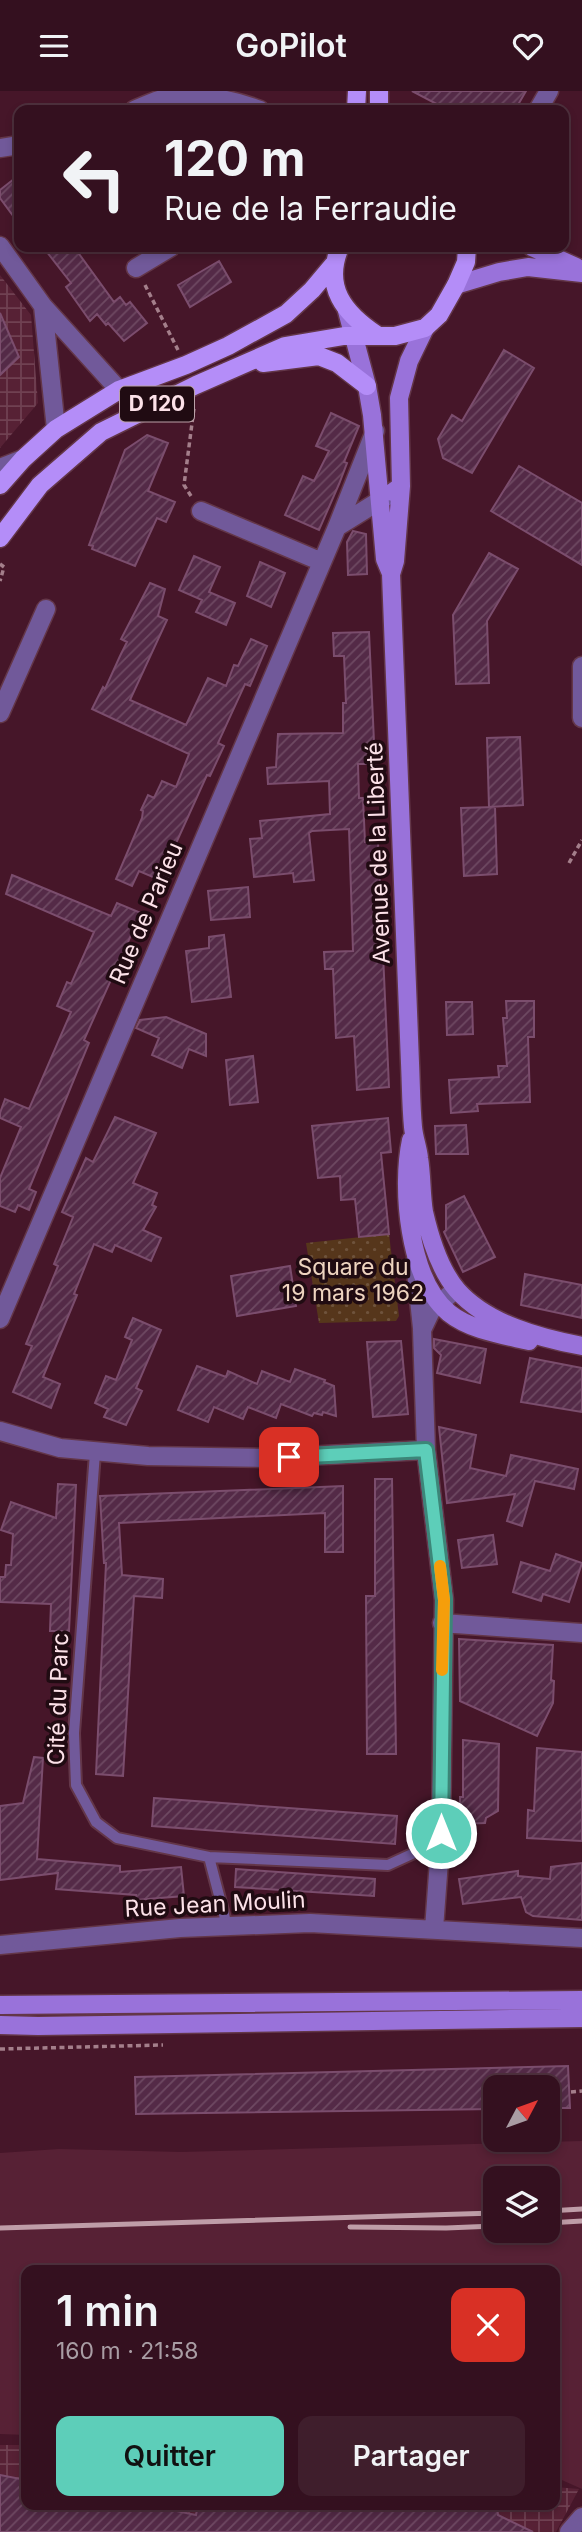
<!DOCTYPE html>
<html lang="fr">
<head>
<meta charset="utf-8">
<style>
  :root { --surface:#34101f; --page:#3f1e2c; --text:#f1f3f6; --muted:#a99da4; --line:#4e303d; --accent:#5dceb9 }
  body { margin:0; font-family:Inter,sans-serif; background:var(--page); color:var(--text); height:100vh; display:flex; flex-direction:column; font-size:26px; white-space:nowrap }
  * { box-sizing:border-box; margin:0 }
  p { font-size:23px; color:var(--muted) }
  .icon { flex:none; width:38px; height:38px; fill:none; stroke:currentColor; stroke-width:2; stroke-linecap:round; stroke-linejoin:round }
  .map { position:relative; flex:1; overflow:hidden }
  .sheet { position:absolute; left:21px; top:2174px; width:539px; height:245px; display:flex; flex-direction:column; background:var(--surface); border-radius:14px; box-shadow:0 4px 10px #0003,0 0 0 2px var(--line) }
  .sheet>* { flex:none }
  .top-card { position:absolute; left:14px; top:14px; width:555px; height:147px; border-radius:14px; box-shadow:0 4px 10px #0003,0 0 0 2px var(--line); background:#34101f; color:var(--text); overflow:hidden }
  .needle { width:46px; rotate:49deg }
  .controls { position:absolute; left:483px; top:1984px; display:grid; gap:14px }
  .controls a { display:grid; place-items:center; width:77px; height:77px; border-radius:14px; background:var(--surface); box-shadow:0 4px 10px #0003,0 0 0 2px var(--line); font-size:35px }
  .pin { position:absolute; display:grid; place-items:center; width:60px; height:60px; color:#fff; margin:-30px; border-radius:14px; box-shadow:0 4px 10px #0006 }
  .me { position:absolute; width:77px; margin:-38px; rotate:0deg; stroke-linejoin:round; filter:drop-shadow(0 0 5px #0008) }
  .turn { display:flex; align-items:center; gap:24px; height:147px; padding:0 35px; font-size:32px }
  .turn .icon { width:91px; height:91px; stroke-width:2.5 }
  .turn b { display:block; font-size:49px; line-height:60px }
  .round { display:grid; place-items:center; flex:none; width:74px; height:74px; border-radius:14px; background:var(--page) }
  .summary { display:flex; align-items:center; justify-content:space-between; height:119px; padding:0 35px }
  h1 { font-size:42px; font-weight:600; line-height:52px }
  .primary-button { display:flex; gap:14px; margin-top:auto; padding:14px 35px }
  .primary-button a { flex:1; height:80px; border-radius:14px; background:var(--accent); color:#111; font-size:28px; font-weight:600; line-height:80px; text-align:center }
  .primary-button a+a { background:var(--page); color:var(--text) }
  header { display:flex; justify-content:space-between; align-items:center; height:91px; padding:0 35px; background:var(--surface); font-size:32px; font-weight:600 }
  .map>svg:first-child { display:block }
  .built { fill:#572135; fill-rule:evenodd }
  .industrial { fill:url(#industrial-grid) }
  .grass { fill:url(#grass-dots) }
  .building { fill:url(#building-hatch); stroke:#7b4d6d; stroke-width:2 }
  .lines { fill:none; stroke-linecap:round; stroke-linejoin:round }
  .lane-casing { stroke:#633648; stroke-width:14 }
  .street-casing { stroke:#633648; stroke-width:21 }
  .secondary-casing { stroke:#633648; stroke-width:21 }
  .primary-casing { stroke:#633648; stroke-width:21 }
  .path { stroke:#a47f8b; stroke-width:3.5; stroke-dasharray:5 3.5; stroke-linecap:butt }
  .lane { stroke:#71599a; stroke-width:10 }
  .street { stroke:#71599a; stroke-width:18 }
  .secondary { stroke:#9972da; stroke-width:18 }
  .primary { stroke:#b48df8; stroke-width:18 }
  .rail { stroke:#bf9da8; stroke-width:5 }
  .route-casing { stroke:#3c8678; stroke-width:18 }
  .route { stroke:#5dceb9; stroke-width:12 }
  .slow { stroke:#f59e0b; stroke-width:12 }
  .labels { text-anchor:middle; stroke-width:7; stroke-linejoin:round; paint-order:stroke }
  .shield { fill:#200b12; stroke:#baa1a8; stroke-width:2 }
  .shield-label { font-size:21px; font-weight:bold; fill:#fce1e8 }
  .street-label { font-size:23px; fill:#fce1e8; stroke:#200b12 }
  .park-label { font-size:23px; fill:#eed4c0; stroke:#200b12 }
</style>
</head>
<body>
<header><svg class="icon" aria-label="menu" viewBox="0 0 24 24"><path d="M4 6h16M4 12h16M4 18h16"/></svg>GoPilot<svg class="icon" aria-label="heart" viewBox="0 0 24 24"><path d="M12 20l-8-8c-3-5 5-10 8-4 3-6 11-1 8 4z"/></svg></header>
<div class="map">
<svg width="582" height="2441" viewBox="0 0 582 2441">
  <defs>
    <pattern id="industrial-grid" width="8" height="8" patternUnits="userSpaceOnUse" patternTransform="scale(1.75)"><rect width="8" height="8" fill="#572135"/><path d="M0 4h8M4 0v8" fill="none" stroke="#704152"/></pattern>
    <pattern id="grass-dots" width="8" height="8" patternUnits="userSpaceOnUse" patternTransform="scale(1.75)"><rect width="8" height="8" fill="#56361b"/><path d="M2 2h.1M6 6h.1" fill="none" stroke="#6f533c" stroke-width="1.8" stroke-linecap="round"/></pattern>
    <pattern id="building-hatch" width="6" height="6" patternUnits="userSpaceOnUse" patternTransform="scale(1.75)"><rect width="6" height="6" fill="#542a47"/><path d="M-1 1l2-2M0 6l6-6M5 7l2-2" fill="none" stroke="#6e4962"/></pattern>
  </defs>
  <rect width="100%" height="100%" fill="#461629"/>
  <!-- built -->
  <path class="built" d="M 582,2050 L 582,2398 L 555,2386 L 555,2179 L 26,2179 L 26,2344 L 0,2343 L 0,2062 L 59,2058 L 181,2061 ZM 495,2088 L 548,2088 L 548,2140 L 495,2140 Z"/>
  <!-- industrial -->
  <path class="industrial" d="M 0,184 L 31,224 L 38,312 L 0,357 Z
    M 0,2354 L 26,2354 L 26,2413 L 555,2413 L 555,2396 L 579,2398 L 556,2441 L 0,2441 Z"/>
  <!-- grass -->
  <path class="grass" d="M 389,1143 L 399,1225 L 396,1230 L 319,1232 L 306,1152 Z"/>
  <!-- building -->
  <path class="building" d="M 412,0 L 526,0 L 515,19 L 448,19 Z
    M 19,84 L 19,133 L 0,107 L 0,99 Z
    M 43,156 L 74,156 L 114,211 L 120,206 L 126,214 L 130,211 L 147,232 L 124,250 L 108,232 L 106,234 L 97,223 L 90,230 L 66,196 L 71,192 Z
    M 219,170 L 231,191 L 190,216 L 178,194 Z
    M 0,222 L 19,266 L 0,284 Z
    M 504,259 L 534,277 L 472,382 L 443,367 L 438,348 L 452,324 L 462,330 Z
    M 331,322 L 359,335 L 344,371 L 347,372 L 339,393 L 319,439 L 285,424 L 303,385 L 314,390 L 329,360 L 316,355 Z
    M 147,344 L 168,352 L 148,400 L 175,411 L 166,431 L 157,427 L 135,475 L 92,458 L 93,455 L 89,454 L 125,359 Z
    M 519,375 L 582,412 L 582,474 L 491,420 Z
    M 353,440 L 366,443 L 367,483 L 348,484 L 347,451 Z
    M 489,462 L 518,478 L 487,530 L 489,592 L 456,593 L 453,524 Z
    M 194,465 L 220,476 L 209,501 L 235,512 L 226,534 L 196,521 L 202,509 L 179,499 Z
    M 260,471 L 285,482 L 271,516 L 247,505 Z
    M 150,492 L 165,498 L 158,525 L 167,529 L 130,609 L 186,634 L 208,587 L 226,595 L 234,574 L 238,575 L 251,548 L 267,555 L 250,595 L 245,593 L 218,652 L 224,655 L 210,685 L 207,684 L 167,772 L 174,775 L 167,792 L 139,780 L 132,795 L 116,788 L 142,727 L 143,720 L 141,719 L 148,704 L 154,707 L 162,690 L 176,696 L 189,663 L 92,618 L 103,596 L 105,598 L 120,565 L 127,551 L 121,548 Z
    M 369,541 L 375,673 L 358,673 L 359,707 L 363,707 L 365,751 L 378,751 L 389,996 L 357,999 L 354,945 L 336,947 L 333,878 L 325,878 L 324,861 L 353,860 L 349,738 L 312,740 L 309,742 L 314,789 L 294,791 L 293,782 L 254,786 L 250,748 L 262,747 L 260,730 L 330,723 L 329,690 L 268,693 L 267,677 L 276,676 L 278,643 L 343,642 L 343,612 L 346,612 L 344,565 L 334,565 L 333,542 Z
    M 520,646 L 523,714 L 489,716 L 487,647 Z
    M 495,716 L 497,783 L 464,785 L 461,717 Z
    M 12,784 L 111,825 L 117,812 L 141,822 L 84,949 L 89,952 L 29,1098 L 36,1101 L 29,1119 L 18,1114 L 15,1121 L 0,1115 L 0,1087 L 21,1036 L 0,1027 L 0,1022 L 5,1008 L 29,1018 L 71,921 L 57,915 L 67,891 L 71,893 L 94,841 L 6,803 Z
    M 248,796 L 250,826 L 211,829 L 208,800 Z
    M 224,844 L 231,906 L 192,911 L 186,860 L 209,857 L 209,846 Z
    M 506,910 L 534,910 L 534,946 L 528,946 L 530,1011 L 477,1013 L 478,1020 L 451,1022 L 449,989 L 499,986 L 498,975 L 507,975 L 503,927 L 507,927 Z
    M 446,911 L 472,911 L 473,943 L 447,944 Z
    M 166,926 L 206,943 L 206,965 L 189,958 L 182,977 L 152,964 L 159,947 L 136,937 L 140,929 Z
    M 253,965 L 258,1011 L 230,1014 L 226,969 Z
    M 115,1026 L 156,1042 L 133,1092 L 157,1102 L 152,1114 L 156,1116 L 143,1139 L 161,1147 L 151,1170 L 115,1154 L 112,1161 L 94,1153 L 74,1203 L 77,1204 L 43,1286 L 60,1293 L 51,1317 L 13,1301 L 32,1255 L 26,1253 L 58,1175 L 54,1173 L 73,1126 L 62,1121 L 86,1067 L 93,1071 Z
    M 388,1027 L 391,1061 L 381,1062 L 389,1143 L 359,1146 L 355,1108 L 341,1109 L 340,1085 L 318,1087 L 312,1035 Z
    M 466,1034 L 468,1063 L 436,1063 L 435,1035 Z
    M 464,1105 L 495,1166 L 463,1181 L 444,1141 L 446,1139 L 446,1114 Z
    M 290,1175 L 296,1215 L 237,1225 L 231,1185 Z
    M 525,1183 L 582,1194 L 582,1227 L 521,1214 Z
    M 133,1227 L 161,1239 L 136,1297 L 142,1300 L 126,1334 L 104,1326 L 108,1318 L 95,1312 L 106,1285 L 116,1289 L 132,1249 L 125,1246 Z
    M 434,1248 L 486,1258 L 480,1292 L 437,1282 L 441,1264 L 434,1257 Z
    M 401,1250 L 408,1323 L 373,1326 L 367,1251 Z
    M 530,1267 L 582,1277 L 582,1321 L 521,1311 Z
    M 197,1275 L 226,1286 L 228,1280 L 257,1293 L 262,1280 L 290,1291 L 295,1278 L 325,1289 L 324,1291 L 334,1295 L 336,1325 L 323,1321 L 322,1324 L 314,1322 L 312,1325 L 281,1313 L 276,1327 L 248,1316 L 243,1328 L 214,1316 L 208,1331 L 178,1319 Z
    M 439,1336 L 476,1344 L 470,1377 L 506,1385 L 511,1364 L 578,1378 L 574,1398 L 535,1390 L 522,1435 L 507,1430 L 515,1403 L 447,1412 Z
    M 375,1388 L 392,1388 L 396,1663 L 367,1663 L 366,1505 L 375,1505 Z
    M 58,1393 L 76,1394 L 69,1540 L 50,1540 L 51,1513 L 0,1511 L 0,1486 L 5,1486 L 6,1474 L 11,1474 L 13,1443 L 1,1439 L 11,1411 L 56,1427 Z
    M 343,1395 L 343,1461 L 325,1461 L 325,1422 L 119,1432 L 122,1484 L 163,1488 L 162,1507 L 134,1505 L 123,1685 L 96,1683 L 106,1472 L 104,1472 L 100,1405 Z
    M 493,1444 L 497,1473 L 462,1477 L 458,1449 Z
    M 556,1463 L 582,1472 L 569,1511 L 543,1503 L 541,1510 L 513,1501 L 521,1471 L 550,1480 Z
    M 459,1548 L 553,1554 L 551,1589 L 554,1590 L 553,1612 L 537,1645 L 460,1610 Z
    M 463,1649 L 499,1653 L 498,1720 L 486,1727 L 485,1732 L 460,1733 L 460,1706 L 463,1706 Z
    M 537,1657 L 582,1661 L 582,1750 L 527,1747 L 528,1719 L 534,1720 Z
    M 34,1666 L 43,1667 L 37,1768 L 120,1775 L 120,1781 L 181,1776 L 184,1805 L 136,1809 L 136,1804 L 56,1798 L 58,1782 L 0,1789 L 0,1715 L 23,1712 Z
    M 154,1707 L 397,1725 L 395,1753 L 152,1735 Z
    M 582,1772 L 582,1829 L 533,1825 L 526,1821 L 521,1806 L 463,1813 L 459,1788 L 518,1780 L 518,1785 L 550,1788 L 551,1776 Z
    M 236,1778 L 375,1788 L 374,1805 L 235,1796 Z
    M 568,1975 L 570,2017 L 548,2017 L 548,1997 L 495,1997 L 495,2018 L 136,2023 L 135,1986 Z
    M 0,2384 L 26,2389 L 26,2413 L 143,2413 L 196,2424 L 197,2419 L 256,2419 L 258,2416 L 497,2413 L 498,2424 L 533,2441 L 0,2441 Z"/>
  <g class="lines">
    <!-- lane casing -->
    <g class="lane-casing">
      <path id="lane" d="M 95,1362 L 74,1642 L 76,1694 L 96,1731 L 117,1747 L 209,1766 L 388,1774 L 412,1763 L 441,1742
        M 209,1766 L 227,1835"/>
    </g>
    <!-- street casing -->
    <g class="street-casing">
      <path id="street" d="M 134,19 C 144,15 156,9 166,7 C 197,2 232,8 260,19
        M 538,19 L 549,0
        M 0,57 L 19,54
        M 0,155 L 43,215 L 119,299
        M 136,177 L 171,156
        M 43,215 L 56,338
        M 0,377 L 23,368
        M 201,420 L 322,471
        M 337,436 L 387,405
        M 582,575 L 582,627
        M 0,622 L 46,518
        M 415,1171 L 422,1237
        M 0,1228 L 337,436 L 375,340
        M 0,1340 L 60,1357 L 148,1365 L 265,1367 L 426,1359
        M 442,1532 L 582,1542
        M 434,1838 L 441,1742 L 444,1509 L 426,1359 L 422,1239 L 431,1220 L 456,1198
        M 0,1854 L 180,1837 L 310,1832 L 582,1847
        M 569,2441 L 582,2426"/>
    </g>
    <!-- secondary casing -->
    <g class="secondary-casing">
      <path id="secondary" d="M 532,156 L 576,176
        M 456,194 L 499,181 L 528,176 L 582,182
        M 347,220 L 367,295 L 372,324 L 385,468 L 390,480
        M 401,395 L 395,470 L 391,483 L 410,972 C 411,993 411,1015 413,1036 C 414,1047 418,1057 419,1067 C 422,1085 421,1103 424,1121 C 430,1147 439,1178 457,1199 C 487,1233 540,1247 582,1255
        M 393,401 L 401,395 L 399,307 L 409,270 L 425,237
        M 411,1049 C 401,1096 408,1188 449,1222 C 470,1239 503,1244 529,1250
        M 0,1914 L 582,1909
        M 0,1934 L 38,1935 L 582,1927"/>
    </g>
    <!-- primary casing -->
    <g class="primary-casing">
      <path id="primary" d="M 379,0 L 379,19
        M 356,19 L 357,0
        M 340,156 C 323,196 344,222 377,244
        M 263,272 L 319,265 L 337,272 L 367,295
        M 0,394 L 23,368 L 56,338 L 119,299 L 186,274 L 228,255 L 286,223 L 312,199 L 333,174
        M 0,447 L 40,394 L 101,341 L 196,294 L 285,255 L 344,245 L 395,245 L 425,237 L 439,224 L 456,194 L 466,171 L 467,156"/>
    </g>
    <!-- path -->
    <path class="path" d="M 145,194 L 178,259
      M 191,405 L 184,394 L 194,317
      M 0,473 L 4,476 L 0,490
      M 569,772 L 582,749
      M 0,1958 L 163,1954
      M 571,2001 L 582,2000"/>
    <!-- lane -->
    <use href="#lane" class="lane"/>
    <!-- street -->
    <use href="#street" class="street"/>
    <!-- secondary -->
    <use href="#secondary" class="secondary"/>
    <!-- primary -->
    <use href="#primary" class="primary"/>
    <!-- rail -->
    <path class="rail" d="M 548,2120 L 582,2118
      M 548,2132 L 582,2130
      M 350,2136 L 446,2137 L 495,2135
      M 0,2137 L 495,2122"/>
  </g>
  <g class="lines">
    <!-- route casing -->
    <g class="route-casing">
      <path id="route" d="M 289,1366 L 426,1359 L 444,1509 L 441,1742"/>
    </g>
    <!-- route -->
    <use href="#route" class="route"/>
    <!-- slow -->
    <path class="slow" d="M 440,1475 L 444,1509 L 442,1579"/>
  </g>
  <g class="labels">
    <!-- shield labels -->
    <rect class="shield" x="120" y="295.5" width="74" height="35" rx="5"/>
    <g class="shield-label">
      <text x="157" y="320">D 120</text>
    </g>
    <!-- street labels -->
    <g class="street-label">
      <text transform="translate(378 762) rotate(-92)" y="8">Avenue de la Liberté</text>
      <text transform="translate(146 822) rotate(-67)" y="8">Rue de Parieu</text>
      <text transform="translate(58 1608) rotate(-88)" y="8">Cité du Parc</text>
      <text transform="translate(215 1813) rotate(-3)" y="8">Rue Jean Moulin</text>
    </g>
    <!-- park labels -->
    <g class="park-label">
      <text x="353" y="1184">Square du<tspan x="353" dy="26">19 mars 1962</tspan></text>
    </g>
  </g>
</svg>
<div class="controls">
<a><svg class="needle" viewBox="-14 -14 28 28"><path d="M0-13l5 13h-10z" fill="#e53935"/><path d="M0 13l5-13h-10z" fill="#a99da4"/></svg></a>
<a><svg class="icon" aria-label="layers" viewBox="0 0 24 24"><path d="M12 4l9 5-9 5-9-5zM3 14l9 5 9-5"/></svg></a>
</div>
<div class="pin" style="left:289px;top:1366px;background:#d93025"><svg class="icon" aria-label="arrive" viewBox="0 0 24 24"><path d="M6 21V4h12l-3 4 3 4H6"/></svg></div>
<svg class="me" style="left:441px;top:1742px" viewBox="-20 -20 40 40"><circle r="17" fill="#5dceb9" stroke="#fff" stroke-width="3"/><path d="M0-11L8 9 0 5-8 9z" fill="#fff"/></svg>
<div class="top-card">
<div class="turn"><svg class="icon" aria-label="left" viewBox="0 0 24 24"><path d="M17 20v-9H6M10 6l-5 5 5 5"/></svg><div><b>120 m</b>Rue de la Ferraudie</div></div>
</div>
<section class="sheet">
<div class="summary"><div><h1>1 min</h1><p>160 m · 21:58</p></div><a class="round" style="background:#d93025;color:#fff"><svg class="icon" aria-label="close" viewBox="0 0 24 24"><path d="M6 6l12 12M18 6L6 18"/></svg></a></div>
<div class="primary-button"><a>Quitter</a><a>Partager</a></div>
</section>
</div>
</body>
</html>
